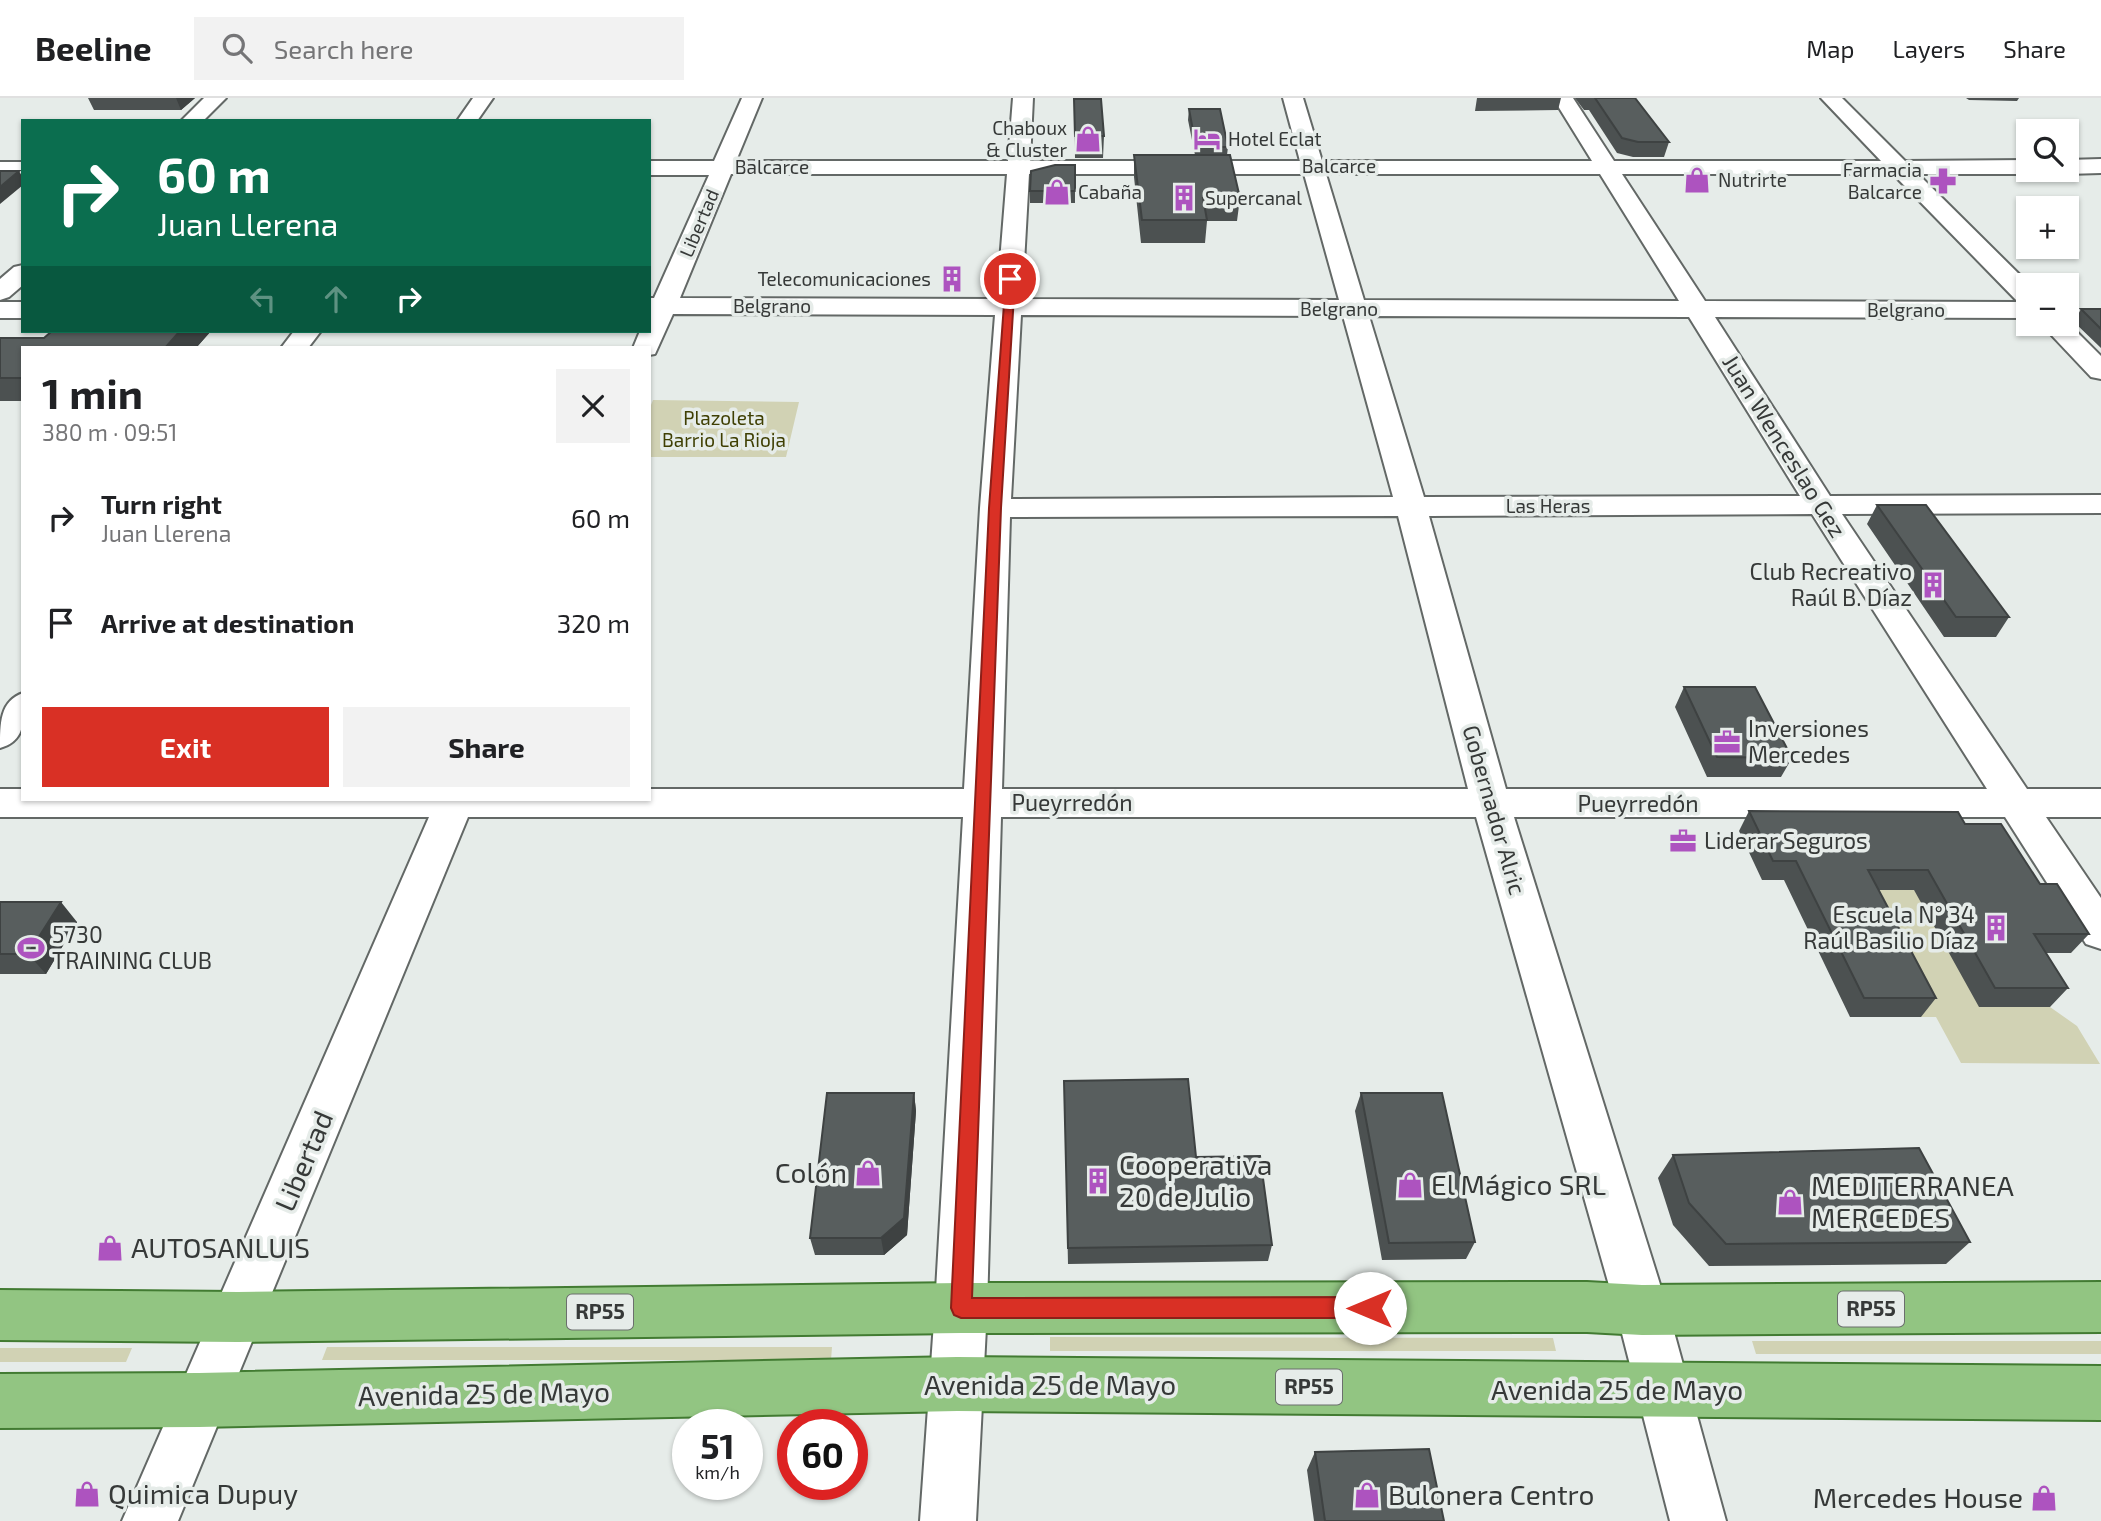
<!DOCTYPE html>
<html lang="en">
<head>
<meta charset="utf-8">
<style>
  :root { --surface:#fff; --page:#f2f2f2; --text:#202124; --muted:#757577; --line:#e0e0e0; --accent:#d93025 }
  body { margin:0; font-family:"Exo 2",sans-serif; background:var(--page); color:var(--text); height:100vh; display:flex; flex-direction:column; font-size:26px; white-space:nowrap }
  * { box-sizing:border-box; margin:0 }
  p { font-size:23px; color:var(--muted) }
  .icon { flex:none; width:38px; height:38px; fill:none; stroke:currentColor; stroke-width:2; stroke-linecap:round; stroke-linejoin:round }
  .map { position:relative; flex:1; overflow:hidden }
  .panel { position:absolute; left:21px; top:248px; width:630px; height:455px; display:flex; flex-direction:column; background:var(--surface); border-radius:0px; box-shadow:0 2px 5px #0004 }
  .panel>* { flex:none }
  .top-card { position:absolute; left:21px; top:21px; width:630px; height:214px; border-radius:0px; box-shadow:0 2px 5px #0004; background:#0b6e4f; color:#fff; overflow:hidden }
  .controls { position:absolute; left:2016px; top:21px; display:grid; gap:14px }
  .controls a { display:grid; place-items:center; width:63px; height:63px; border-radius:0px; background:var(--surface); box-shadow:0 2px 5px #0004; font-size:35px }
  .speed { position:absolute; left:672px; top:1311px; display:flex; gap:14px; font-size:35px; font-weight:700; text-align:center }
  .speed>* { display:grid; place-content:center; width:91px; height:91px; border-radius:50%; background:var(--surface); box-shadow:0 2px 5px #0004; line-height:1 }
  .speed small { font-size:18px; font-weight:400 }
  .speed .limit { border:10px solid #d22; background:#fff; color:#111 }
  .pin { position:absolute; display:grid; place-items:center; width:60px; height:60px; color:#fff; margin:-30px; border:4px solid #fff; border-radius:50%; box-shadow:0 2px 7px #0007 }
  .me { position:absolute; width:77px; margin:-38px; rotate:270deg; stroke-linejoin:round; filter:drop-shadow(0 0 5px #0008) }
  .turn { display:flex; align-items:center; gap:24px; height:147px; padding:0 21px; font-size:32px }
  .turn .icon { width:91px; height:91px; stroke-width:2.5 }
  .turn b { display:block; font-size:49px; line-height:60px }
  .lanes { display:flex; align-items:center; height:66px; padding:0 21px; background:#0003; justify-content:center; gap:35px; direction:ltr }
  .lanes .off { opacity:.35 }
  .round { display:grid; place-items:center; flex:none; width:74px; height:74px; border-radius:0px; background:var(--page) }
  .headline { display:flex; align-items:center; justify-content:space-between; height:119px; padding:0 21px }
  h1 { font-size:42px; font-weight:700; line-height:52px }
  .cta { display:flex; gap:14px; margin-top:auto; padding:14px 21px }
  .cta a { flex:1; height:80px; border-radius:0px; background:var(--accent); color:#fff; font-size:28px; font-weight:700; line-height:80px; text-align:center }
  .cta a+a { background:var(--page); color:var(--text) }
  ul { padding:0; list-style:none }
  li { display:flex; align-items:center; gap:21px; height:105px; padding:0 21px }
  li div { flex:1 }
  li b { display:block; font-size:26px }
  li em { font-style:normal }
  header { display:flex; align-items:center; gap:42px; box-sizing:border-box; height:98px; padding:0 35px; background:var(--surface); border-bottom:2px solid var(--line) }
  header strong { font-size:33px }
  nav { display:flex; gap:38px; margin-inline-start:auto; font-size:24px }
  .search { width:490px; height:63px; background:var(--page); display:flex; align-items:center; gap:18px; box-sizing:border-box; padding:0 24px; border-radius:0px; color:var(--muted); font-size:26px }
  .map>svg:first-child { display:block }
  .green { fill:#d1d2b4 }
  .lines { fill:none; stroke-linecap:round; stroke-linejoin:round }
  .street-casing { stroke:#636866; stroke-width:4 }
  .secondary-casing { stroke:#636866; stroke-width:4 }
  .primary-casing { stroke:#427b32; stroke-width:4 }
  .street { fill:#fff; fill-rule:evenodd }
  .secondary { fill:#fff; fill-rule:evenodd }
  .primary { fill:#92c582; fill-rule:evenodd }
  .wall { fill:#4c5151 }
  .shaded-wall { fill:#3e4242 }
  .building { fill:#585e5e; stroke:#3e4242; stroke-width:2 }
  .route { fill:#d93025; stroke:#8d1f18; stroke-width:2 }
  .labels { text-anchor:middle; stroke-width:7; stroke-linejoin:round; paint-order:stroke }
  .far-poi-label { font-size:19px; fill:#363938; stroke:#e6ece9; text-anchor:start }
  .far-street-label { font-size:19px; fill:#363938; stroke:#e6ece9 }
  .far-park-label { font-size:19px; fill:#3f3f03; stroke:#e6ece9 }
  .shield { fill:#e6ece9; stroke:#6b6f6d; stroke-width:2 }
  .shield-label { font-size:21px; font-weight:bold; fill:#363938 }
  .street-label { font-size:23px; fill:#363938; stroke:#e6ece9 }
  .poi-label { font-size:23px; fill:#363938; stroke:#e6ece9; text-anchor:start }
  .near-street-label { font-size:28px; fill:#363938; stroke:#e6ece9 }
  .near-poi-label { font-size:28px; fill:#363938; stroke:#e6ece9; text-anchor:start }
</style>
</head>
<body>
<header>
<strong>Beeline</strong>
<div class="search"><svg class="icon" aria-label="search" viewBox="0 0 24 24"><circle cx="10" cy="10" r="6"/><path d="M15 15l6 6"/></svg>Search here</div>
<nav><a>Map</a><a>Layers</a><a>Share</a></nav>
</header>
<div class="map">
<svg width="2101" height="1423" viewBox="0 0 2101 1423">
  <rect width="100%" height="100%" fill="#e6ece9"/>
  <!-- green -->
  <path class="green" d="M 653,302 L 799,304 L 786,359 L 649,359 L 649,312 Z
    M 1855,792 L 1914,792 L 2050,909 L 2077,928 L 2100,966 L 1961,965 L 1936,919 L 1921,919 Z
    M 1050,1239 L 1553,1240 L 1556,1253 L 1050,1253 Z
    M 1752,1243 L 2101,1243 L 2101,1256 L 1756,1256 Z
    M 327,1249 L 832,1249 L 831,1262 L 322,1262 Z
    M 0,1250 L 132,1250 L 126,1264 L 0,1264 Z"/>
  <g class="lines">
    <!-- street casing -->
    <g class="street-casing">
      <path id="street" d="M 473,0 L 493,0 L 477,23 L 457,23 Z
        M 742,0 L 762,0 L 736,63 L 1008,63 L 1013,0 L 1033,0 L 1030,63 L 1300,63 L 1283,0 L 1303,0 L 1322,63 L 1592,63 L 1553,0 L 1573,0 L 1614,63 L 1881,63 L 1821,0 L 1842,0 L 1905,63 L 2028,62 L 2028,72 L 2037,72 L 2028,76 L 1918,76 L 2030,187 L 2028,220 L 1715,219 L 1830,398 L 2101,397 L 2101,415 L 1842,416 L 2027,691 L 2101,691 L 2101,719 L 2046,719 L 2101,800 L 2101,851 L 2086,846 L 2005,719 L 1514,719 L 1668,1212 L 1726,1423 L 1670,1423 L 1616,1212 L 1476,719 L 1001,719 L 987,1210 L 976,1423 L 920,1423 L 935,1210 L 963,719 L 468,719 L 178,1423 L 122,1423 L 429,719 L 0,719 L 0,691 L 23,691 L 23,702 L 649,702 L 649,691 L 964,691 L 980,410 L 995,217 L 673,216 L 655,256 L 649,257 L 649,250 L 633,250 L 640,233 L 649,233 L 649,200 L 654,200 L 709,77 L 649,77 L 649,63 L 714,63 ZM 731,76 L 1007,76 L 997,201 L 680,200 ZM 1029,76 L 1304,76 L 1339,202 L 1022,201 ZM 1326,76 L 1600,76 L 1679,203 L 1364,202 ZM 1622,76 L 1893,76 L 2018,204 L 1705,203 ZM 1021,217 L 1343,218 L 1393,399 L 1011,401 ZM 1369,218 L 1689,219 L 1800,398 L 1424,399 ZM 1812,416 L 1987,691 L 1506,691 L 1429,418 ZM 1398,418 L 1468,691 L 1002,691 L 1010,419 Z
        M 2101,61 L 2101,75 L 2067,76 L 2058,72 L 2067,72 L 2067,62 Z
        M 0,64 L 23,64 L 23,78 L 0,78 Z
        M 0,204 L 23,204 L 23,220 L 0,220 Z
        M 2067,224 L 2101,258 L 2101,281 L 2091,279 L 2041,226 Z
        M 294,233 L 321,233 L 308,250 L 281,250 Z
        M 23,595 C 23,619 28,642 0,650 C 0,625 0,603 23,595 Z"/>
    </g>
    <!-- secondary casing -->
    <g class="secondary-casing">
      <path id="secondary" d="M 204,0 L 226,0 L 203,23 L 181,23 Z
        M 23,167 L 23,187 L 9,199 L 0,202 L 0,181 L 14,169 Z"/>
    </g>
    <!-- primary casing -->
    <g class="primary-casing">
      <path id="primary" d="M 1587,1184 L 1642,1187 L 2101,1184 L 2101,1234 L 1642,1237 L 1587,1234 L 961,1235 L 238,1244 L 0,1242 L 0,1192 L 238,1194 L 961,1185 Z
        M 957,1259 L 2101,1268 L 2101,1322 L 957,1313 L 199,1329 L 0,1330 L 0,1276 L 199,1275 Z"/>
    </g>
    <!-- street -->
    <use href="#street" class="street"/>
    <!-- secondary -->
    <use href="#secondary" class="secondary"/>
    <!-- primary -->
    <use href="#primary" class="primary"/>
  </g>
  <!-- wall -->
  <path class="wall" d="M 88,0 L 195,0 L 181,12 L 94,12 Z
    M 1477,0 L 1561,0 L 1558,12 L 1475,13 Z
    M 1575,0 L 1635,0 L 1669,44 L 1664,59 L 1633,59 L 1617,55 L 1589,12 L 1584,12 Z
    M 1966,0 L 2019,0 L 2017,3 L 1969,2 Z
    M 1074,1 L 1104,38 L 1103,60 L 1075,60 Z
    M 1189,11 L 1228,49 L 1227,57 L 1240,100 L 1237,123 L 1207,123 L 1205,145 L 1141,145 L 1134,79 L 1134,57 L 1195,57 L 1188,22 Z
    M 1075,67 L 1075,105 L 1030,105 L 1030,93 Z
    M 2081,211 L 2101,211 L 2101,250 L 2074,224 Z
    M 211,233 L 196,250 L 23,250 L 23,303 L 0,303 L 0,240 L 44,240 Z
    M 1877,407 L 2009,519 L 1996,539 L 1944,539 L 1867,426 Z
    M 1684,589 L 1792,660 L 1781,679 L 1707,679 L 1675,609 Z
    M 1749,713 L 1965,726 L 2040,786 L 2089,836 L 2071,855 L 2046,855 L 2068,890 L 2050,909 L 1979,909 L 1914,792 L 1878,792 L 1936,900 L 1921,919 L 1850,919 L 1784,782 L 1762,782 L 1739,733 Z
    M 0,804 L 77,824 L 46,876 L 0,876 Z
    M 1064,983 L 1196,1059 L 1272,1147 L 1268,1163 L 1068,1166 Z
    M 914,995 L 916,1013 L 907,1137 L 884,1157 L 815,1157 L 810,1140 Z
    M 1361,995 L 1475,1144 L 1466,1161 L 1382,1162 L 1355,1013 Z
    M 1673,1057 L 1970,1144 L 1946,1166 L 1709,1168 L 1673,1127 L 1658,1080 Z
    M 1315,1354 L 1444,1423 L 1314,1423 L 1307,1372 Z"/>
  <!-- shaded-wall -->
  <path class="shaded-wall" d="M 176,0 L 195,0 L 181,12 Z
    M 19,73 L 23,80 L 23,87 L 0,106 L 0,89 Z
    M 180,233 L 211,233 L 196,250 L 165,250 Z
    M 61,804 L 77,824 L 46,876 L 28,856 Z
    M 914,995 L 916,1013 L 907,1137 L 884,1157 L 881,1140 Z"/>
  <!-- building -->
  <path class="building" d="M 1595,0 L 1635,0 L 1669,44 L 1638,44 L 1622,40 Z
    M 1074,1 L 1101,1 L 1104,38 L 1075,38 Z
    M 1189,11 L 1220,11 L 1228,49 L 1196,49 Z
    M 1134,57 L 1230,57 L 1240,100 L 1203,100 L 1207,122 L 1142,122 Z
    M 1055,67 L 1075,67 L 1075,93 L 1030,93 L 1031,73 Z
    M 0,73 L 19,73 L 0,89 Z
    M 2081,211 L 2101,211 L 2101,231 Z
    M 52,233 L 180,233 L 165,250 L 23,250 L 23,280 L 0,280 L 0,240 L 44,240 Z
    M 1877,407 L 1926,407 L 2009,519 L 1956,519 Z
    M 1684,589 L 1755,589 L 1792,660 L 1717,659 Z
    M 1749,713 L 1958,714 L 1965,726 L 2001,726 L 2040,786 L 2057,786 L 2089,836 L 2034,836 L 2068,890 L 1995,890 L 1928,772 L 1868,772 L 1936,900 L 1864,900 L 1796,763 L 1773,763 Z
    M 0,804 L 61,804 L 28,856 L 0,856 Z
    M 1188,981 L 1196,1059 L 1260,1058 L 1272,1147 L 1068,1150 L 1064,983 Z
    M 827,995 L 914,995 L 904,1120 L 881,1140 L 810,1140 Z
    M 1361,995 L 1442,995 L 1475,1144 L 1389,1145 Z
    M 1919,1050 L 1970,1144 L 1726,1146 L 1689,1105 L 1673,1057 Z
    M 1429,1351 L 1444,1423 L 1325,1423 L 1315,1354 Z"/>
  <!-- route -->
  <path class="route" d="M 1006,179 L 1015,181 L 1001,410 L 972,1200 L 1370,1199 L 1377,1202 L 1380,1210 L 1377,1217 L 1370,1220 L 961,1220 L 954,1217 L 951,1210 L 989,410 Z"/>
  <!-- icons -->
  <defs>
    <g id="shop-bare" transform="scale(2.1)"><path d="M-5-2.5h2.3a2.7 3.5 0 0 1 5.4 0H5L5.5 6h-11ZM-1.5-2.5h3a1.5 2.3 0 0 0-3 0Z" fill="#ad53bf" stroke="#e6ece9" stroke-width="2.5" paint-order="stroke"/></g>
    <g id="hotel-bare" transform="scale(2.1)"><path d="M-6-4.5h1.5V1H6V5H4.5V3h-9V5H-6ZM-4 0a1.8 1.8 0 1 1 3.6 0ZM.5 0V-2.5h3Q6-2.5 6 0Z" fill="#ad53bf" stroke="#e6ece9" stroke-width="2.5" paint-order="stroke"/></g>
    <g id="pharmacy-bare" transform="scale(2.1)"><path d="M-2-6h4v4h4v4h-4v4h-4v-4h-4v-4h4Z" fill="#ad53bf" stroke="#e6ece9" stroke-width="2.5" paint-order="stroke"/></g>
    <g id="building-bare" transform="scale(2.1)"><path d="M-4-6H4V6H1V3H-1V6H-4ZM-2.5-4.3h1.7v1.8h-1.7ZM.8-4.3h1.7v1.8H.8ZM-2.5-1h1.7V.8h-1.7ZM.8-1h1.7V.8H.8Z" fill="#ad53bf" stroke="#e6ece9" stroke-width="2.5" paint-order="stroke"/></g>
    <g id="office-bare" transform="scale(2.1)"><path d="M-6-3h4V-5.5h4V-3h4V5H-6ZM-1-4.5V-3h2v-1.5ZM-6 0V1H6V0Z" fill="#ad53bf" stroke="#e6ece9" stroke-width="2.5" paint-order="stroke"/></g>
    <g id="stadium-bare" transform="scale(2.1)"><path d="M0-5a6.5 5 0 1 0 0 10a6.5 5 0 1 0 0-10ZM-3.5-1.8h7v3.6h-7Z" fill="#ad53bf" stroke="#e6ece9" stroke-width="2.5" paint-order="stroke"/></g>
  </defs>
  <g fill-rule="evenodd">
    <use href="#shop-bare" x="1088" y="41"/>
    <use href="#hotel-bare" x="1207" y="41"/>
    <use href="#shop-bare" x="1697" y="82"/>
    <use href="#pharmacy-bare" x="1943" y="83"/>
    <use href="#shop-bare" x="1057" y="94"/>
    <use href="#building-bare" x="1184" y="100"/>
    <use href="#building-bare" x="952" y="181"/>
    <use href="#building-bare" x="1933" y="487"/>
    <use href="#office-bare" x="1727" y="644"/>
    <use href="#office-bare" x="1683" y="743"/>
    <use href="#building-bare" x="1996" y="830"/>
    <use href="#stadium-bare" x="31" y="850"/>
    <use href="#shop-bare" x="868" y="1075"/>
    <use href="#building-bare" x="1098" y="1083"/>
    <use href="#shop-bare" x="1410" y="1087"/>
    <use href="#shop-bare" x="1790" y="1104"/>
    <use href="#shop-bare" x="110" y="1150"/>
    <use href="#shop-bare" x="87" y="1396"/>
    <use href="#shop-bare" x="1367" y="1397"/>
    <use href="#shop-bare" x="2044" y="1400"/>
  </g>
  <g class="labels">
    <!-- far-poi labels -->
    <g class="far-poi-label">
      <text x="1067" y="37" text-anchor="end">Chaboux<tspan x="1067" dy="22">&amp; Cluster</tspan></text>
      <text x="1228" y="48">Hotel Eclat</text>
      <text x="1922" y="79" text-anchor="end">Farmacia<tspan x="1922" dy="22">Balcarce</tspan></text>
      <text x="1718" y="89">Nutrirte</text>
      <text x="1078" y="101">Cabaña</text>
      <text x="1205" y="107">Supercanal</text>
      <text x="931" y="188" text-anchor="end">Telecomunicaciones</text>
    </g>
    <!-- far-street labels -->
    <g class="far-street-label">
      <text x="1339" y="75">Balcarce</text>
      <text x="772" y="76">Balcarce</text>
      <text transform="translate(699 125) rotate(-67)" y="7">Libertad</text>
      <text x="772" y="215">Belgrano</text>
      <text x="1339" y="218">Belgrano</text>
      <text x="1906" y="219">Belgrano</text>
      <text x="1548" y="415">Las Heras</text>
    </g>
    <!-- far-park labels -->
    <g class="far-park-label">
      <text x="724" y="327">Plazoleta<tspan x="724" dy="22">Barrio La Rioja</tspan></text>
    </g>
    <!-- shield labels -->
    <g class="shield">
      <rect x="1838" y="1193.5" width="66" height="35" rx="5"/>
      <rect x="567" y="1196.5" width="66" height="35" rx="5"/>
      <rect x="1276" y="1271.5" width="66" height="35" rx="5"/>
    </g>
    <g class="shield-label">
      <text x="1871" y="1218">RP55</text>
      <text x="600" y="1221">RP55</text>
      <text x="1309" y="1296">RP55</text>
    </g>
    <!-- street labels -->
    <g class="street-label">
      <text transform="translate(1784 348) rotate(58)" y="8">Juan Wenceslao Gez</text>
      <text x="1072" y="713">Pueyrredón</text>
      <text x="1638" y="714">Pueyrredón</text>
      <text transform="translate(1494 712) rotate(74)" y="8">Gobernador Alric</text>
    </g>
    <!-- poi labels -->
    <g class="poi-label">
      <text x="1912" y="482" text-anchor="end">Club Recreativo<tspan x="1912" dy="26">Raúl B. Díaz</tspan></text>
      <text x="1748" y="639">Inversiones<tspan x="1748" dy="26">Mercedes</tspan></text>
      <text x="1704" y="751">Liderar Seguros</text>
      <text x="1975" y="825" text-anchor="end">Escuela N° 34<tspan x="1975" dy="26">Raúl Basilio Díaz</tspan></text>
      <text x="52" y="845">5730<tspan x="52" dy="26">TRAINING CLUB</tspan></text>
    </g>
    <!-- near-street labels -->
    <g class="near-street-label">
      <text transform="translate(304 1063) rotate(-67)" y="10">Libertad</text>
      <text x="1050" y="1297">Avenida 25 de Mayo</text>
      <text x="1617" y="1302">Avenida 25 de Mayo</text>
      <text transform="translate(484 1296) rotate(-1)" y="10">Avenida 25 de Mayo</text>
    </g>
    <!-- near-poi labels -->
    <g class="near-poi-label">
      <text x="1119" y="1077">Cooperativa<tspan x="1119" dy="32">20 de Julio</tspan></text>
      <text x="847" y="1085" text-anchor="end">Colón</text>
      <text x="1431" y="1097">El Mágico SRL</text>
      <text x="1811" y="1098">MEDITERRANEA<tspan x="1811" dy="32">MERCEDES</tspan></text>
      <text x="131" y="1160">AUTOSANLUIS</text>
      <text x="108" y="1406">Quimica Dupuy</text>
      <text x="1388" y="1407">Bulonera Centro</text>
      <text x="2023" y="1410" text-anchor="end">Mercedes House</text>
    </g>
  </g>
</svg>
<div class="controls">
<a><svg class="icon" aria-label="search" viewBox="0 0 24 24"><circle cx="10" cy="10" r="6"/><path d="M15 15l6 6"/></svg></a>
<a>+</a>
<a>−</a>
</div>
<div class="speed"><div>51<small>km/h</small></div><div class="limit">60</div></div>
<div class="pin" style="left:1010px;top:181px;background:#d93025"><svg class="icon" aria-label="arrive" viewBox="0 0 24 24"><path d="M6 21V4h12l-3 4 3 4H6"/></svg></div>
<svg class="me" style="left:1370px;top:1210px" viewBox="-20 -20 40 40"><circle r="19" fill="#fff"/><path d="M0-13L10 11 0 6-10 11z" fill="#d93025"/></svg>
<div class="top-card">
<div class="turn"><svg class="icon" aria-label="right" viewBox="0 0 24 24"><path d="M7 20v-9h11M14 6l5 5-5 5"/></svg><div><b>60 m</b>Juan Llerena</div></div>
<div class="lanes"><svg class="icon off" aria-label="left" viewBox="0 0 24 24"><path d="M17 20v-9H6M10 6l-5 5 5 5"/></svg><svg class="icon off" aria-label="ahead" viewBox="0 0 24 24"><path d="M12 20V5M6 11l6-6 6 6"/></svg><svg class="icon" aria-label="right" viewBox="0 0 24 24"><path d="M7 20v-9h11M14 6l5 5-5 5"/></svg></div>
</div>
<section class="panel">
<div class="headline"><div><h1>1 min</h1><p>380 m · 09:51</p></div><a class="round"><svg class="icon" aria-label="close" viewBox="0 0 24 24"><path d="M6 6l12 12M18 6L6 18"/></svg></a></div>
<ul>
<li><svg class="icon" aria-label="right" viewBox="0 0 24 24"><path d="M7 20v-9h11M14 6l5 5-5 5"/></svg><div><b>Turn right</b><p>Juan Llerena</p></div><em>60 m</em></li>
<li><svg class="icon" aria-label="arrive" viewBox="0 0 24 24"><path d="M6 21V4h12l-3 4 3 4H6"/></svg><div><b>Arrive at destination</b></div><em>320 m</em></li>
</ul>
<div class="cta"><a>Exit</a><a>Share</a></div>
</section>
</div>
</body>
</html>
